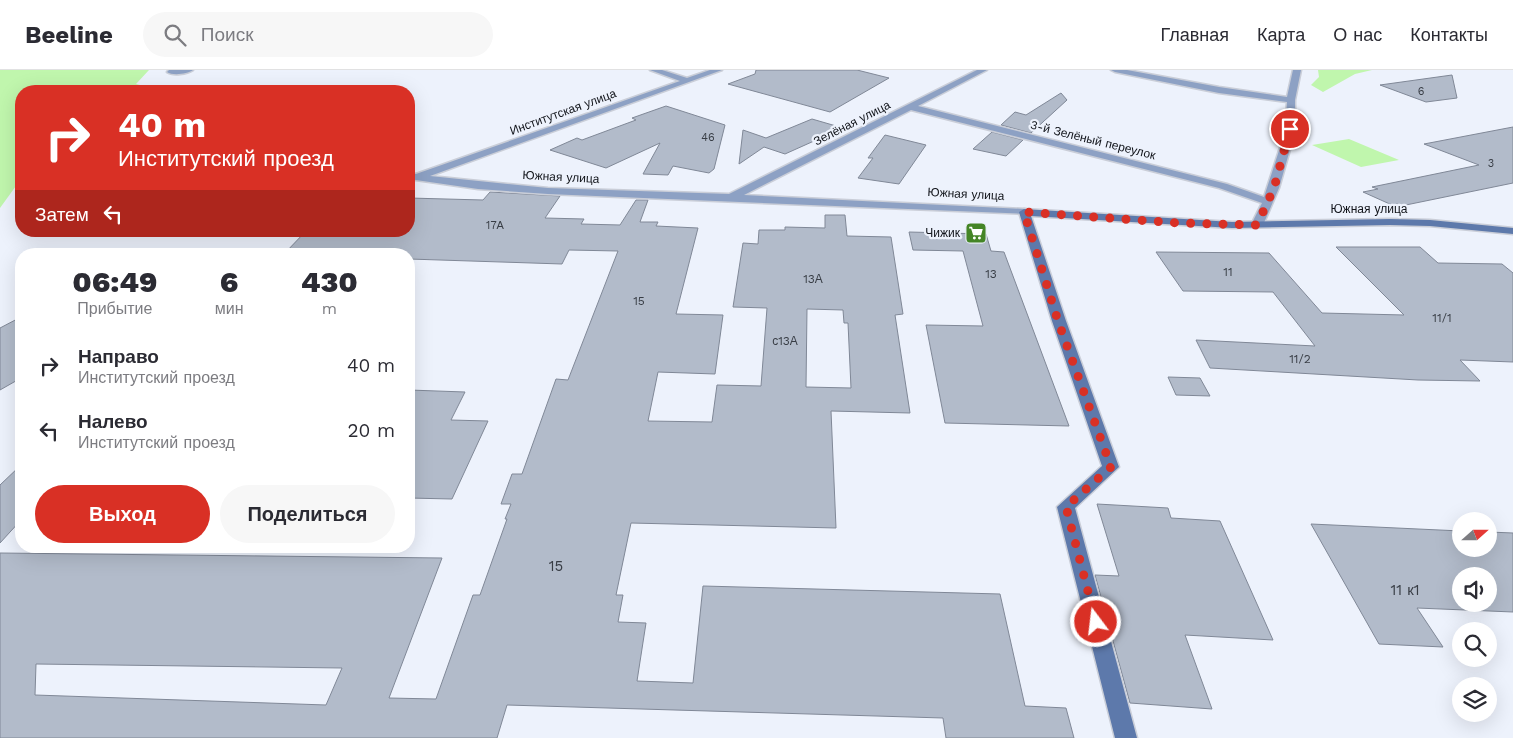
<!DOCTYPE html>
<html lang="ru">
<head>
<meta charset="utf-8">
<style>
  :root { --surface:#fff; --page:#f7f7f7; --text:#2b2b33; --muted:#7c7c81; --line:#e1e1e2; --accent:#d93025 }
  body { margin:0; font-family:"Work Sans",sans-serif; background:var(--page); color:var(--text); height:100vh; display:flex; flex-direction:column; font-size:19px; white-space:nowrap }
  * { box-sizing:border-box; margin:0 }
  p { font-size:16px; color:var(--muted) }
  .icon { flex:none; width:28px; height:28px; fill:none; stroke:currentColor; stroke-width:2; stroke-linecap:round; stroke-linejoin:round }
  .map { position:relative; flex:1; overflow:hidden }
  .side { position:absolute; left:15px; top:178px; width:400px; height:305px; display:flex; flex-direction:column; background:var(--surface); border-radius:20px; box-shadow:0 5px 20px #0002 }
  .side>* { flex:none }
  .guide { position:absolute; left:15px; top:15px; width:400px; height:152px; border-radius:20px; box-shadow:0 5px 20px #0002; background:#d93025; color:#fff; overflow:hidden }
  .needle { width:32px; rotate:69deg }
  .buttons { position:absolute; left:1452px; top:442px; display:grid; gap:10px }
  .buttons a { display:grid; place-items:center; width:45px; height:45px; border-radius:50%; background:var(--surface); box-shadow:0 5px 20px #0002; font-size:25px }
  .pin { position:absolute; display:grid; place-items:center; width:42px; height:42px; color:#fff; margin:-21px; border:2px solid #fff; border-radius:50%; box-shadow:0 1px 5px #0007 }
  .me { position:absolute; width:55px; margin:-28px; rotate:345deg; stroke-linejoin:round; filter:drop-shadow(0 0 4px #0008) }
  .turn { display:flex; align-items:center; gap:18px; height:105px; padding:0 20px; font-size:22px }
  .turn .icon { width:65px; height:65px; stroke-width:2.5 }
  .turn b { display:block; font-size:35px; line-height:42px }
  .then { display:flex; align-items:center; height:48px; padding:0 20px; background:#0003; gap:10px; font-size:19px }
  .eta { display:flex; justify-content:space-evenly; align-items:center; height:85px; text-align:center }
  .eta b { font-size:30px; font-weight:800; line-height:35px }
  .primary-button { display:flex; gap:10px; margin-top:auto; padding:10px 20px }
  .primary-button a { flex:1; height:58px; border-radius:30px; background:var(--accent); color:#fff; font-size:20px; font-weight:800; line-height:58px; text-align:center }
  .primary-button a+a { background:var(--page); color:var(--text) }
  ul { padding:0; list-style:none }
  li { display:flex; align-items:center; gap:15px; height:65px; padding:0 20px }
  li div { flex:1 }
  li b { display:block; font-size:19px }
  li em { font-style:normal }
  header { display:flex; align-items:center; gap:30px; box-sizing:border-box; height:70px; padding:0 25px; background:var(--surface); border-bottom:1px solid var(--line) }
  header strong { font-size:24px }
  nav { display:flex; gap:28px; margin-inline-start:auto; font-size:18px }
  .search { width:350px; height:45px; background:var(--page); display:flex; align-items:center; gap:12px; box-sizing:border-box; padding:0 18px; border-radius:28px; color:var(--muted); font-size:19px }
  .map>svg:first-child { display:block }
  .green { fill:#c0f6ad }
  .building { fill:#b2bbca; stroke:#808897; fill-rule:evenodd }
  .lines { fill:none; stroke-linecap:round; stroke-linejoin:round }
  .street-casing { stroke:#caced8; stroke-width:3 }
  .secondary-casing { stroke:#caced8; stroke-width:3 }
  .street { fill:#8da1c4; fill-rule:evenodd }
  .secondary { fill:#5d79ab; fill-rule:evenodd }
  .route { stroke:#d93025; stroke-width:9; stroke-dasharray:0 16.2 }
  .labels { text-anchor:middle; stroke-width:4.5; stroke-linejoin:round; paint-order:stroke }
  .far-number-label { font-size:11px; fill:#383d45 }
  .far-street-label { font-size:12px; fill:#101319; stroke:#edf2fc }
  .far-poi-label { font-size:12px; fill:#101319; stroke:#edf2fc; text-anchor:end }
  .number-label { font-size:12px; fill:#383d45 }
  .near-number-label { font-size:15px; fill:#383d45 }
</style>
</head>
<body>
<header>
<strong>Beeline</strong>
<div class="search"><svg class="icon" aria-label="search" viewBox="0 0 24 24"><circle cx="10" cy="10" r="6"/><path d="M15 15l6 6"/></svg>Поиск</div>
<nav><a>Главная</a><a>Карта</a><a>О нас</a><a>Контакты</a></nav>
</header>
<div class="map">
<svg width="1513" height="668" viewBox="0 0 1513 668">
  <rect width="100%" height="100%" fill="#edf2fc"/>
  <!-- green -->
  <path class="green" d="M 0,0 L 149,0 L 136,14 L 164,21 L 21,21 L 21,109 L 0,138 Z
    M 1318,0 L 1372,0 L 1355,4 L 1323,22 L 1311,15 L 1319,7 Z
    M 1349,69 L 1399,90 L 1361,97 L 1312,75 Z"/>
  <!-- building -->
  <path class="building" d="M 756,0 L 857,0 L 889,8 L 830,42 L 728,14 L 755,4 Z
    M 1452,5 L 1457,28 L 1426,32 L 1380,15 Z
    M 1061,23 L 1067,30 L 1031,63 L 1001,55 L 1015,42 L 1026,45 Z
    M 666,36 L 725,55 L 714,99 L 709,103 L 673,96 L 668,105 L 643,104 L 660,73 L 606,98 L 550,80 L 577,68 L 582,70 L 636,50 L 632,48 Z
    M 812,49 L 843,58 L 785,84 L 764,77 L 739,94 L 743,60 L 766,68 Z
    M 1513,57 L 1513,113 L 1401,136 L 1397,134 L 1392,135 L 1363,122 L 1378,119 L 1372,117 L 1479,95 L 1424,74 Z
    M 992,62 L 1023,70 L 1006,86 L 973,79 Z
    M 885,65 L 926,75 L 899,114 L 858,108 L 873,88 L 868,88 Z
    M 490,122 L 560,126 L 545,148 L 584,149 L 581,154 L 620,155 L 636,130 L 648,130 L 640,152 L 658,152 L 656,156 L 698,158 L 676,244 L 723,245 L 715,304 L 658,302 L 648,351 L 712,352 L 717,315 L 761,316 L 767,238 L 733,237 L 743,173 L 758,174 L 759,160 L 785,160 L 785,157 L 825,158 L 825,145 L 845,145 L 847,166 L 891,167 L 903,244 L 895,245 L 910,343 L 831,341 L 836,458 L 631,453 L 616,525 L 623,525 L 618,552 L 646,553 L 637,611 L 693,613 L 703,516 L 1000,524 L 1025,636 L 1066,638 L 1074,668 L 946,668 L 943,648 L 507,635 L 497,668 L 0,668 L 0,483 L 442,488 L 389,628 L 436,629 L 473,525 L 480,525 L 507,449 L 505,449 L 511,434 L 501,434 L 512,404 L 522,404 L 556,309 L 568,310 L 618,181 L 569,180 L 562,194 L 409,189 L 409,184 L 284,184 L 306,161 L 409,161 L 409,128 L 483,130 ZM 807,239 L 843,240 L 844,253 L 848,253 L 851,318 L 806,317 ZM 36,594 L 342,598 L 326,635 L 35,625 Z
    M 909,162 L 986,164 L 991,181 L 1004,182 L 1069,356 L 945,353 L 926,255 L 983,256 L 963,181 L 913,180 Z
    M 1336,177 L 1420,177 L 1438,193 L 1502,194 L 1513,203 L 1513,292 L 1460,290 L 1480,311 L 1418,310 L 1210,298 L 1196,270 L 1315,276 L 1273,222 L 1183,221 L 1156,182 L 1269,183 L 1322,243 L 1404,245 Z
    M 21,247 L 21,308 L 0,320 L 0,258 Z
    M 1168,307 L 1200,308 L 1210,326 L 1176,325 Z
    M 409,320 L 465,322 L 451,350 L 488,351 L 452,429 L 409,428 Z
    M 21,395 L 21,450 L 0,473 L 0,415 Z
    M 1097,434 L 1168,438 L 1171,448 L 1220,451 L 1273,570 L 1185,565 L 1212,639 L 1130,633 L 1095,505 L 1119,506 Z
    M 1311,454 L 1461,461 L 1461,479 L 1489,479 L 1489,462 L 1513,463 L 1513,542 L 1417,538 L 1443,577 L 1379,574 ZM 1461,506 L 1489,506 L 1489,534 L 1461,534 Z"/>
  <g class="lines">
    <!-- street casing -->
    <g class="street-casing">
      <path id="street" d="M 169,0 L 193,0 C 187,4 173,6 167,2 Z
        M 650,0 L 662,0 L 687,8 L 710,0 L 722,0 L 430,106 L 548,118 L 729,124 L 977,0 L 987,0 L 918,36 L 1227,114 L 1264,127 L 1285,62 L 1287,32 L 1219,23 L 1115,2 L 1111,0 L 1127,0 L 1219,17 L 1287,27 L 1293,0 L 1301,0 L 1295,30 L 1295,62 L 1279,118 L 1263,155 L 1257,158 L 1251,155 L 1262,133 L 1219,118 L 911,40 L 744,125 L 1024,139 L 1028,140 L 1029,142 L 1028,144 L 548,124 L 478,119 L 409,109 L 409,103 L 416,104 L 680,11 Z
        M 207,17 L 214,19 L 215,21 L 204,21 L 204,18 Z"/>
    </g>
    <!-- secondary casing -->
    <g class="secondary-casing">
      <path id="secondary" d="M 1024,139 L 1232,152 L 1390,149 L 1430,150 L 1513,158 L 1513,164 L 1430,156 L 1390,155 L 1232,158 L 1031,146 L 1066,251 L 1119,397 L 1075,438 L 1137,668 L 1115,668 L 1057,437 L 1102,396 L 1052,251 L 1019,142 Z"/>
    </g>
    <!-- street -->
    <use href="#street" class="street"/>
    <!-- secondary -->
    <use href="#secondary" class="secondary"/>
  </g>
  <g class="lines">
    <!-- route -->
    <path class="route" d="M 1096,552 L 1066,437 L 1111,397 L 1058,251 L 1024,142 L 1179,153 L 1257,155 L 1274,118 L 1290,59"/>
  </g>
  <!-- icons -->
  <defs>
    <g id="supermarket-square" transform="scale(1.125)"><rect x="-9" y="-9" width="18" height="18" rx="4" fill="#448526" stroke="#edf2fc"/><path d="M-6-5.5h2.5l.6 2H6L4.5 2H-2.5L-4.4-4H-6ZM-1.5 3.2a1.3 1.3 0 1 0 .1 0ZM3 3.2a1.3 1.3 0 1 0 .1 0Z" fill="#fff"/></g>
  </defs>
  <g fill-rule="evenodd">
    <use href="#supermarket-square" x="976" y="163"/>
  </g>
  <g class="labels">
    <!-- far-number labels -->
    <g class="far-number-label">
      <text x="1421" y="25">6</text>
      <text x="708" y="71">46</text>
      <text x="1491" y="97">3</text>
      <text x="495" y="159">17А</text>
    </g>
    <!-- far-street labels -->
    <g class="far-street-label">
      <text transform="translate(563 42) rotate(-20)" y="4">Институтская улица</text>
      <text transform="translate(852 53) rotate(-27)" y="4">Зелёная улица</text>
      <text transform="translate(1093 70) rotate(14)" y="4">3-й Зелёный переулок</text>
      <text transform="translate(561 107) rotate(3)" y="4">Южная улица</text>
      <text transform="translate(966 124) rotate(3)" y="4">Южная улица</text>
      <text x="1369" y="143">Южная улица</text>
    </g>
    <!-- far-poi labels -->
    <g class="far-poi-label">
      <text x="960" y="167">Чижик</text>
    </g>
    <!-- number labels -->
    <g class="number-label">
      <text x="1228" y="206">11</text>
      <text x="991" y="208">13</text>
      <text x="813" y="213">13А</text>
      <text x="639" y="235">15</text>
      <text x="1442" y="252">11/1</text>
      <text x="785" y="275">с13А</text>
      <text x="1300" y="293">11/2</text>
    </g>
    <!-- near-number labels -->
    <g class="near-number-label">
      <text x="556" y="501">15</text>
      <text x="1405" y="525">11 к1</text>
    </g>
  </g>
</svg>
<div class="buttons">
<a><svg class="needle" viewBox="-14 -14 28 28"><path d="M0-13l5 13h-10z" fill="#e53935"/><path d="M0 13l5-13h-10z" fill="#7c7c81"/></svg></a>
<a><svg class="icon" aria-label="sound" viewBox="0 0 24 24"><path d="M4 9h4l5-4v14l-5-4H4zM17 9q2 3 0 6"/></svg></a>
<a><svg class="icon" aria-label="search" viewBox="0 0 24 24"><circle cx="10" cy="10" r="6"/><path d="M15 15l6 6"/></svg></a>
<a><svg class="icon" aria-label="layers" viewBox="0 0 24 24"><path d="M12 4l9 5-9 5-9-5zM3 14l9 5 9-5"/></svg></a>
</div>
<div class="pin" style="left:1290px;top:59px;background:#d93025"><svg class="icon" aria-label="arrive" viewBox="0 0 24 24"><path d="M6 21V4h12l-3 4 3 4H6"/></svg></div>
<svg class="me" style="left:1096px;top:552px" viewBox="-20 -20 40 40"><circle r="17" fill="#d93025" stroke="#fff" stroke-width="3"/><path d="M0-11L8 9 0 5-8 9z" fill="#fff"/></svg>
<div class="guide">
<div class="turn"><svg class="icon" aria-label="right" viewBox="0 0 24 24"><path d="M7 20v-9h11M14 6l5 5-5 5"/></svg><div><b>40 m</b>Институтский проезд</div></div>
<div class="then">Затем<svg class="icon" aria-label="left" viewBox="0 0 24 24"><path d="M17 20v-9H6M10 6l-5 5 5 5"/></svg></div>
</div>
<section class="side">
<div class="eta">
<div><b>06:49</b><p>Прибытие</p></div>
<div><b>6</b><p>мин</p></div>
<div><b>430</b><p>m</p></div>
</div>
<ul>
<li><svg class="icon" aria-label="right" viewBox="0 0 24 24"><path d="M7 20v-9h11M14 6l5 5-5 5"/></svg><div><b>Направо</b><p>Институтский проезд</p></div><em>40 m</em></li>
<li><svg class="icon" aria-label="left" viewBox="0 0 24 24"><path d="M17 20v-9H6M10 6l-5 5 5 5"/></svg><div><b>Налево</b><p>Институтский проезд</p></div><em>20 m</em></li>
</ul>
<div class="primary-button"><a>Выход</a><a>Поделиться</a></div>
</section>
</div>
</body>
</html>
